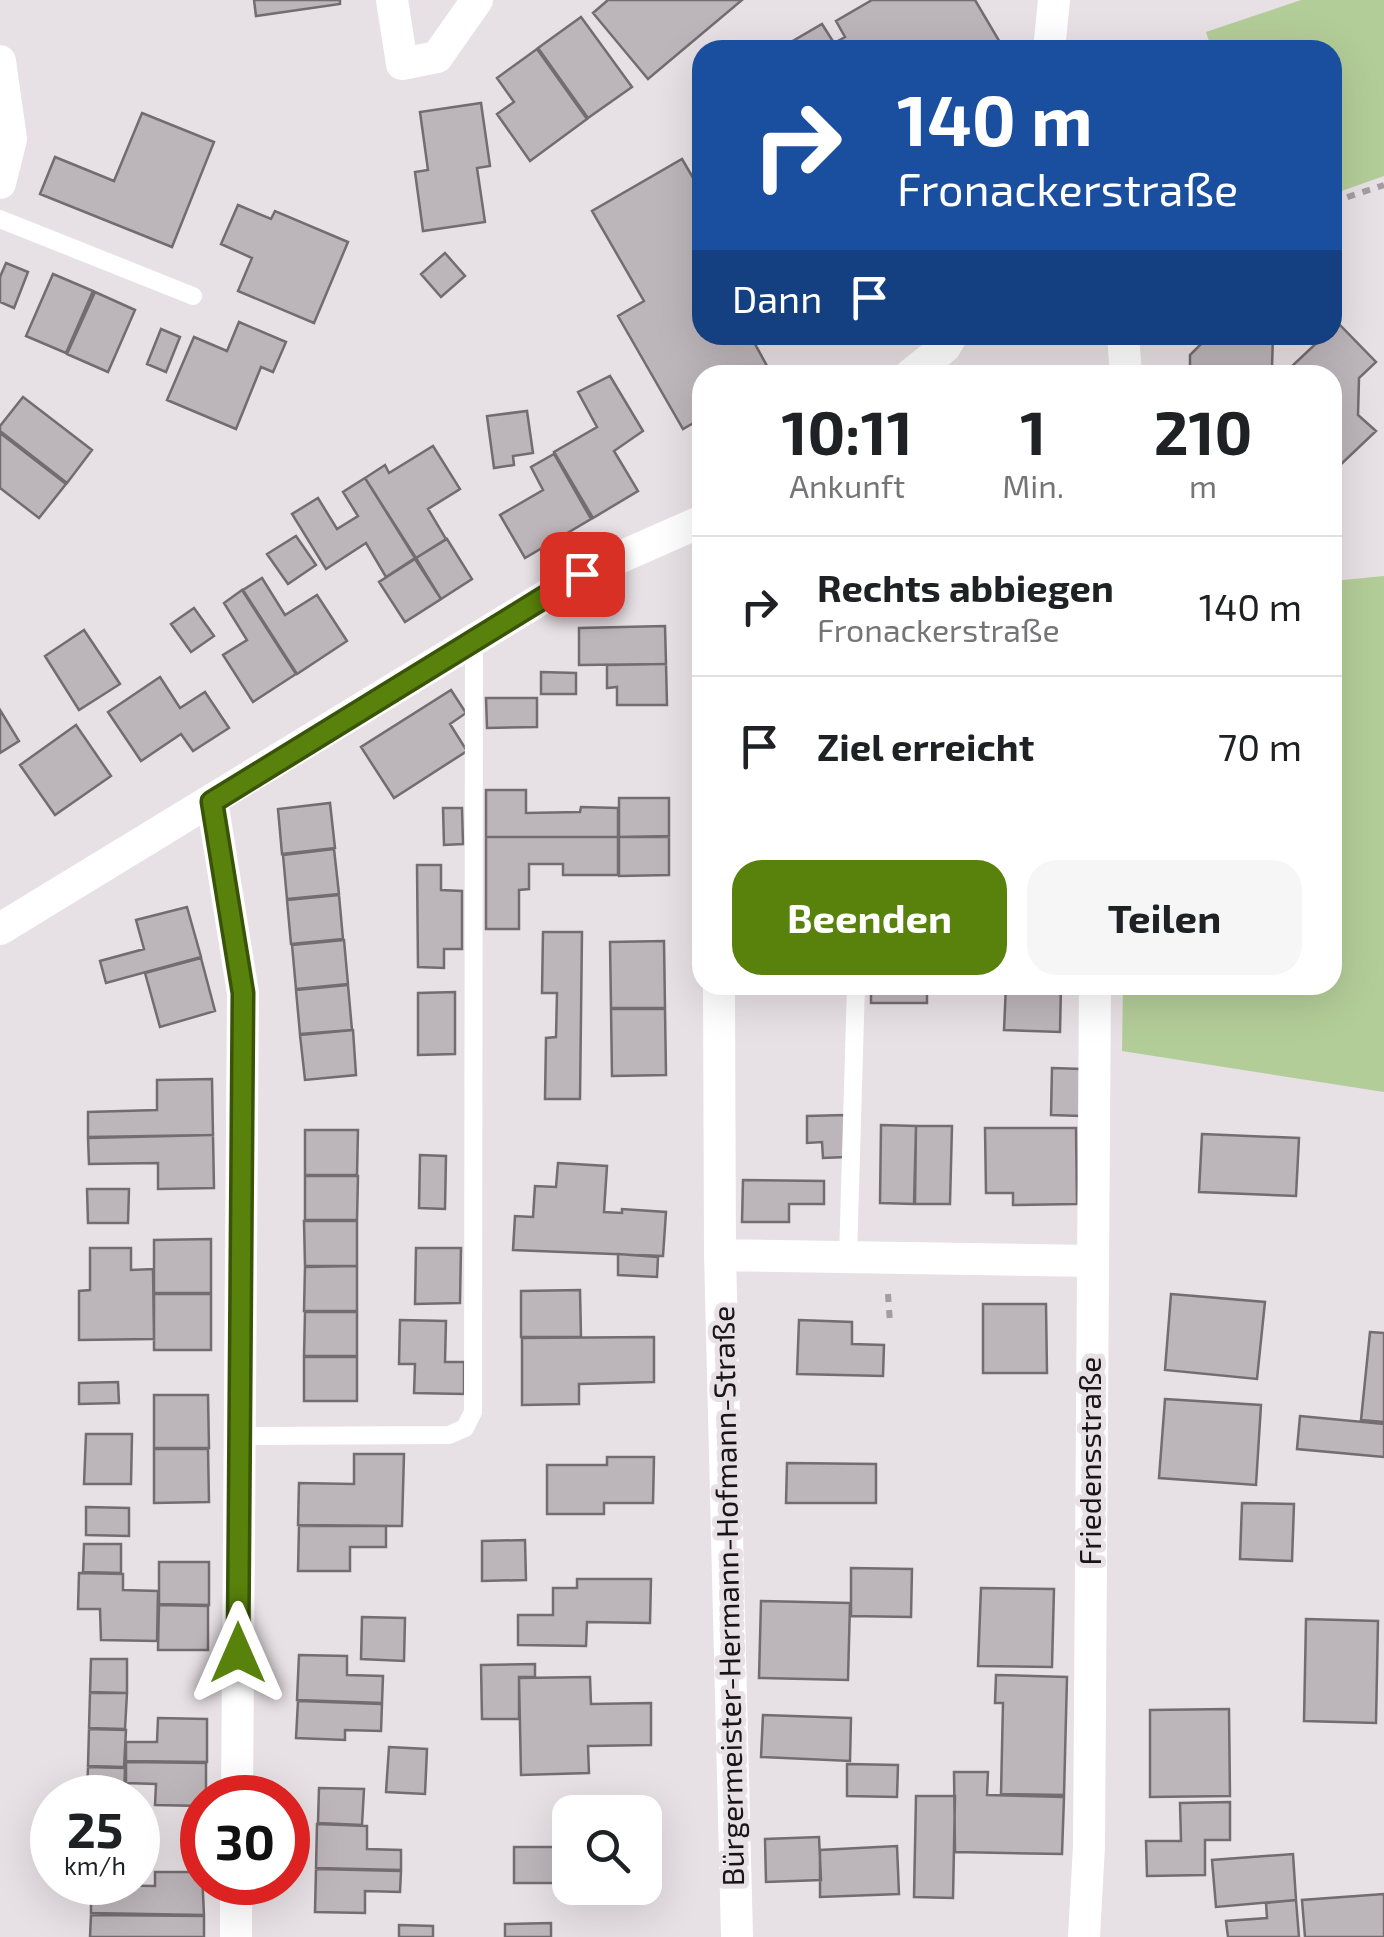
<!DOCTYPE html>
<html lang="de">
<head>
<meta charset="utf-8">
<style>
  :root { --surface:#fff; --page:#f6f6f6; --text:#202124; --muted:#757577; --line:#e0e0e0; --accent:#58820b }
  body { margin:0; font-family:"Exo 2",sans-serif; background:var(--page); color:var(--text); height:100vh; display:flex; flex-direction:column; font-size:38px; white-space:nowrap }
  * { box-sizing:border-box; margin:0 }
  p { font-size:32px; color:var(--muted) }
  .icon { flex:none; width:55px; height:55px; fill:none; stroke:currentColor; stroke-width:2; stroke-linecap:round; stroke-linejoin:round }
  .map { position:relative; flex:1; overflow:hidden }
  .drawer { position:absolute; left:692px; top:365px; width:650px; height:630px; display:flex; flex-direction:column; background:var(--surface); border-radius:30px; box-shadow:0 10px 40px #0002 }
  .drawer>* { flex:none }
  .top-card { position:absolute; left:692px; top:40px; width:650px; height:305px; border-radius:30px; box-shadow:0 10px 40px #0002; background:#1a4fa0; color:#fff; overflow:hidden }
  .fabs { position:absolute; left:552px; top:1795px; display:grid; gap:20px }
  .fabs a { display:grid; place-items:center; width:110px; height:110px; border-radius:20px; background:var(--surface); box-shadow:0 10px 40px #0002; font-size:50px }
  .speed { position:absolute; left:30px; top:1775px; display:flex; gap:20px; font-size:50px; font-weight:700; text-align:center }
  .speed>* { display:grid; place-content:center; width:130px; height:130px; border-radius:50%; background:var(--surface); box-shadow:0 10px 40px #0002; line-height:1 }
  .speed small { font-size:25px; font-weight:400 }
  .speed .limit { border:15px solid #d22; background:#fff; color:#111 }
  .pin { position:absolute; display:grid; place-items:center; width:85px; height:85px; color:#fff; margin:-42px; border-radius:20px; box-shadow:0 5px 15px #0006 }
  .me { position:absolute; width:110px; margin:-55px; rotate:0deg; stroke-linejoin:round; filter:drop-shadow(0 0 8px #0008) }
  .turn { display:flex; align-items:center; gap:35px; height:210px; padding:0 40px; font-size:45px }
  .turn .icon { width:130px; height:130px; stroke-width:2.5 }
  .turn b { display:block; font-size:70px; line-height:85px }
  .then { display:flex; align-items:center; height:95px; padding:0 40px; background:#0003; gap:20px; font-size:38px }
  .eta { display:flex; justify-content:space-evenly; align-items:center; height:170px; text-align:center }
  .eta b { font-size:60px; font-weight:700; line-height:70px }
  .action { display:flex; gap:20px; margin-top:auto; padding:20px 40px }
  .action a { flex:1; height:115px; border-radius:30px; background:var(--accent); color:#fff; font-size:40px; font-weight:700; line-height:115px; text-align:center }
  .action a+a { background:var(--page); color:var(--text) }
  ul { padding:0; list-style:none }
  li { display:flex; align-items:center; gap:30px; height:140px; padding:0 40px; border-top:2px solid var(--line) }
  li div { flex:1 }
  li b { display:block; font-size:38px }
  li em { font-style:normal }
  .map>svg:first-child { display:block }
  .green { fill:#b3cd98 }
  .building { fill:#bcb5b9; stroke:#736c70; stroke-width:2.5 }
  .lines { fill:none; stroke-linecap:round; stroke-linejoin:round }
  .path { stroke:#a39da1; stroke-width:6; stroke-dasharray:8 8; stroke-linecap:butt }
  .service { stroke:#fff; stroke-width:18 }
  .minor { stroke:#fff; stroke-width:32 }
  .route-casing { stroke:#395407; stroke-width:25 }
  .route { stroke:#58820b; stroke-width:18 }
  .labels { text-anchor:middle; stroke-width:10; stroke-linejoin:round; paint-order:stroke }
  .street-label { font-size:30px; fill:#181517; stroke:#e7e0e4 }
</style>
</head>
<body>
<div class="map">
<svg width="1384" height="1937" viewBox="0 0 1384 1937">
  <rect width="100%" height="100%" fill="#e7e0e4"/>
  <!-- green -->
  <path class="green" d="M 1301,0 L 1384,0 L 1384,176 L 1333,194 L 1332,50 L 1212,50 L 1206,32 Z
    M 1384,576 L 1384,1092 L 1122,1051 L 1123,985 L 1332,985 L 1333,581 Z"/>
  <!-- building -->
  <path class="building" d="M 254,0 L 340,0 L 340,4 L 256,16 Z
    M 608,0 L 742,0 L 648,79 L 593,13 Z
    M 872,0 L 975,0 L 1001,44 L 991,50 L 789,50 L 786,45 L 822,24 L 834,43 L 845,37 L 836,21 Z
    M 581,17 L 632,87 L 588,118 L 538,48 Z
    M 537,49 L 587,119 L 530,161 L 497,114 L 514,102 L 497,78 Z
    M 481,103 L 490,166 L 477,168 L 485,222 L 423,231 L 415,172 L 428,170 L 420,112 Z
    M 142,113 L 214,142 L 172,247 L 40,194 L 55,157 L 114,181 Z
    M 682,159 L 702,193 L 702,335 L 750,335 L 772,375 L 702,375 L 702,418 L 683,429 L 618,316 L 644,301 L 592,211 Z
    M 238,205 L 271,219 L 275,211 L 348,242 L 314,323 L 238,291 L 252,258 L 221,244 Z
    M 445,253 L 465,276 L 441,297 L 421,274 Z
    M 6,263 L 28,272 L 14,308 L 0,302 L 0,277 Z
    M 53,274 L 93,291 L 66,353 L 26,336 Z
    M 95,292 L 135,310 L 108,372 L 67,354 Z
    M 239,322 L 286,342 L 273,372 L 261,367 L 236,429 L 167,400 L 194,337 L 227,351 Z
    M 1338,323 L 1376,362 L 1359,378 L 1358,415 L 1376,431 L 1335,470 L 1332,375 L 1190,375 L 1190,355 L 1210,335 L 1273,335 L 1272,368 L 1289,369 L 1325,335 L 1332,335 L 1332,328 Z
    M 161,329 L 180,337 L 166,372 L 147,364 Z
    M 610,376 L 643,431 L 614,451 L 638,491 L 593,518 L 554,452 L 597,427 L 578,392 Z
    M 23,397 L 92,450 L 67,483 L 0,431 L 0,426 Z
    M 527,411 L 533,453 L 513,456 L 514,465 L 494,468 L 487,416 Z
    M 0,433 L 66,484 L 39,518 L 0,488 Z
    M 433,446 L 460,489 L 428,509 L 446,539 L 416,558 L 365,478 L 385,465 L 389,473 Z
    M 554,454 L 591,519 L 525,558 L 500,515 L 543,490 L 531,467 Z
    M 365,478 L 415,558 L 386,577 L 366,543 L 326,569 L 292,514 L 318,498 L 337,529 L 358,516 L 343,492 Z
    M 296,536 L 316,565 L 288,584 L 267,554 Z
    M 447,539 L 472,579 L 441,599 L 416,558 Z
    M 415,559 L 441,599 L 405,622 L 379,582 Z
    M 262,578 L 285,615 L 317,595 L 347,641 L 297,674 L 243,590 Z
    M 242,590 L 296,674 L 253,702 L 223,655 L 247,640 L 224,603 Z
    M 194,608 L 214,636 L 191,652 L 171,624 Z
    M 665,626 L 666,664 L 579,665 L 579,628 Z
    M 84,630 L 120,684 L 79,710 L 45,656 Z
    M 666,664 L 667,705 L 617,705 L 617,687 L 607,688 L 607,665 Z
    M 541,672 L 576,673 L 576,694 L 541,694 Z
    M 160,677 L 180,708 L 205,692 L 229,728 L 193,751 L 181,734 L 141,761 L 108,712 Z
    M 451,690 L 466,713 L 450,724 L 467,751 L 394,798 L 361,747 Z
    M 486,698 L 537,698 L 537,727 L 487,728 Z
    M 0,710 L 19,741 L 0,753 Z
    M 76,725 L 111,776 L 55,815 L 20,765 Z
    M 486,790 L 526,790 L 526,813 L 580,812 L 581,807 L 618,808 L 618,837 L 486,837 Z
    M 619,798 L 669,798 L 669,836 L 619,837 Z
    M 330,803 L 335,848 L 282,854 L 278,809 Z
    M 443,808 L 462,808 L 463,844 L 444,845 Z
    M 486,837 L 618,837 L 618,875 L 563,875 L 563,864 L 529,864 L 529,889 L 519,890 L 519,929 L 486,929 Z
    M 619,837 L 669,837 L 669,875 L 619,876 Z
    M 334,849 L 339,894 L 287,899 L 283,855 Z
    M 417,865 L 441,865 L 441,890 L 462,891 L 462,949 L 444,949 L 444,968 L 418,967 Z
    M 339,895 L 343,939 L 291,944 L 287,900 Z
    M 187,907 L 201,957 L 106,983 L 100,961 L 144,949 L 136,920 Z
    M 543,932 L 582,932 L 580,1099 L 545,1099 L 546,1038 L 556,1037 L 557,993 L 542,993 Z
    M 344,940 L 348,984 L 296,989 L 292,945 Z
    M 664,941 L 665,1008 L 611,1008 L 610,942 Z
    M 201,958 L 215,1011 L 160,1027 L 145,973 Z
    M 348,985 L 352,1030 L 300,1034 L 296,990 Z
    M 871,985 L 927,985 L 927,1003 L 871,1003 Z
    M 1006,985 L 1061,985 L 1060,1032 L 1004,1030 Z
    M 455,992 L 455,1054 L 418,1055 L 418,993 Z
    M 611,1009 L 665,1009 L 666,1075 L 612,1076 Z
    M 353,1030 L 356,1075 L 305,1080 L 300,1035 Z
    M 1052,1068 L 1082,1069 L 1081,1116 L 1051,1115 Z
    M 212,1079 L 213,1135 L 88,1137 L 88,1112 L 157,1110 L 157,1080 Z
    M 845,1115 L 846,1157 L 823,1158 L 822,1142 L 807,1143 L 807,1116 Z
    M 881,1125 L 916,1126 L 914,1204 L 880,1203 Z
    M 916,1126 L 952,1126 L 950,1204 L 915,1204 Z
    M 985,1128 L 1076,1128 L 1077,1204 L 1013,1205 L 1013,1193 L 986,1193 Z
    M 305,1130 L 358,1130 L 357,1175 L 305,1175 Z
    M 1202,1134 L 1299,1138 L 1296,1196 L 1199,1192 Z
    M 213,1135 L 214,1188 L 158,1189 L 158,1163 L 89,1164 L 88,1138 Z
    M 420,1155 L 446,1156 L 445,1209 L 419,1208 Z
    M 558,1163 L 607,1166 L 604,1212 L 622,1213 L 622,1209 L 666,1212 L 663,1256 L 513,1250 L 515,1216 L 533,1217 L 535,1186 L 556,1187 Z
    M 305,1176 L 358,1176 L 357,1220 L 305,1220 Z
    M 743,1180 L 824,1181 L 824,1204 L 789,1204 L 789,1222 L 742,1222 Z
    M 87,1189 L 129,1189 L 128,1223 L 88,1223 Z
    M 304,1221 L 357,1221 L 357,1266 L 305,1266 Z
    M 211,1239 L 211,1293 L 154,1293 L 154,1240 Z
    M 90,1248 L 131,1248 L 131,1270 L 153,1269 L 154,1339 L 79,1340 L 79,1291 L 90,1290 Z
    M 416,1248 L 461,1248 L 460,1303 L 415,1304 Z
    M 618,1254 L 658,1257 L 657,1277 L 618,1275 Z
    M 357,1266 L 357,1311 L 304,1311 L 305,1267 Z
    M 580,1290 L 581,1337 L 521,1337 L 521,1291 Z
    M 154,1294 L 211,1294 L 211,1350 L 154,1350 Z
    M 1171,1294 L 1265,1302 L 1257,1379 L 1165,1370 Z
    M 983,1304 L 1046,1304 L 1047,1373 L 983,1373 Z
    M 305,1312 L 357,1312 L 357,1356 L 304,1356 Z
    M 400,1320 L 446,1321 L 445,1362 L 464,1362 L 464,1394 L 414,1393 L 415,1364 L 399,1364 Z
    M 799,1320 L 852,1322 L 852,1344 L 884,1345 L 883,1376 L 797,1374 Z
    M 1370,1332 L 1384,1333 L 1384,1422 L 1361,1420 Z
    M 654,1337 L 654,1382 L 579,1384 L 579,1404 L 522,1405 L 522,1338 Z
    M 304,1357 L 357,1357 L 357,1401 L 304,1401 Z
    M 118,1382 L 119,1403 L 79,1404 L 79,1383 Z
    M 154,1395 L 208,1395 L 209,1448 L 154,1448 Z
    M 1165,1399 L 1261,1405 L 1256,1485 L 1159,1478 Z
    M 1300,1416 L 1384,1424 L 1384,1457 L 1297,1449 Z
    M 86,1434 L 132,1434 L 131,1484 L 84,1484 Z
    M 154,1449 L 208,1449 L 209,1502 L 154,1503 Z
    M 354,1454 L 404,1454 L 402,1526 L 298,1525 L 299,1483 L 354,1484 Z
    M 607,1457 L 654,1457 L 653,1503 L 604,1503 L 604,1514 L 547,1514 L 547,1465 L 607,1465 Z
    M 787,1463 L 876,1464 L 876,1503 L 786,1503 Z
    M 1242,1503 L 1294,1504 L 1292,1561 L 1240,1559 Z
    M 86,1507 L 129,1508 L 129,1536 L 86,1535 Z
    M 299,1526 L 386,1526 L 386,1547 L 350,1547 L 350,1571 L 298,1571 Z
    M 525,1540 L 526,1580 L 482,1581 L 482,1541 Z
    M 84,1544 L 121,1544 L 121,1573 L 83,1572 Z
    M 159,1562 L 209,1562 L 209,1605 L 159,1604 Z
    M 851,1568 L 912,1569 L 911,1617 L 851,1616 Z
    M 79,1573 L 123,1574 L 123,1590 L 158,1591 L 157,1641 L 101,1640 L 100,1609 L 78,1609 Z
    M 577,1579 L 651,1579 L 650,1623 L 587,1622 L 586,1646 L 518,1645 L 518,1615 L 553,1615 L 553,1588 L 577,1588 Z
    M 981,1588 L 1054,1589 L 1052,1667 L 978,1666 Z
    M 761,1601 L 850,1603 L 848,1680 L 759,1678 Z
    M 159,1605 L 208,1606 L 208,1650 L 158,1650 Z
    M 362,1617 L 405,1618 L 404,1661 L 361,1659 Z
    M 1306,1619 L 1378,1621 L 1376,1723 L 1304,1721 Z
    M 299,1655 L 347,1656 L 347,1675 L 383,1676 L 382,1703 L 297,1700 Z
    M 91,1659 L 127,1659 L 127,1693 L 90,1692 Z
    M 535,1664 L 535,1677 L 519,1677 L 519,1719 L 482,1719 L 481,1665 Z
    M 996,1675 L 1067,1677 L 1064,1795 L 1001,1794 L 1003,1703 L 995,1703 Z
    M 590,1677 L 591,1704 L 651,1703 L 651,1745 L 588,1746 L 589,1773 L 521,1775 L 519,1678 Z
    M 90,1693 L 127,1693 L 125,1729 L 89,1728 Z
    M 298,1701 L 382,1704 L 381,1731 L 345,1730 L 345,1740 L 296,1738 Z
    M 1229,1709 L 1230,1796 L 1150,1797 L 1150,1710 Z
    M 763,1715 L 851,1718 L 850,1761 L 761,1757 Z
    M 158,1718 L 207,1719 L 207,1762 L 126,1761 L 126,1742 L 157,1742 Z
    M 89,1729 L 126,1730 L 124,1767 L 88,1766 Z
    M 389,1747 L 427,1749 L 425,1794 L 386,1792 Z
    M 126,1762 L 206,1763 L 206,1798 L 202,1798 L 202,1806 L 155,1805 L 156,1784 L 126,1783 Z
    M 847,1764 L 898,1765 L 897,1797 L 847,1796 Z
    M 88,1767 L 125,1768 L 124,1798 L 87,1798 Z
    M 954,1772 L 988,1772 L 987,1795 L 1064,1797 L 1062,1854 L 955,1852 Z
    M 319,1788 L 364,1789 L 362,1825 L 318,1823 Z
    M 916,1796 L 955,1796 L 953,1898 L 914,1897 Z
    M 1230,1802 L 1230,1840 L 1205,1840 L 1205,1875 L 1147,1876 L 1146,1841 L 1181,1841 L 1180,1803 Z
    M 317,1824 L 367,1826 L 367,1849 L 401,1850 L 401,1870 L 316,1868 Z
    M 819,1837 L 821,1880 L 766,1882 L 765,1839 Z
    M 897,1846 L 899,1894 L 820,1897 L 820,1850 Z
    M 514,1847 L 567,1847 L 567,1883 L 514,1883 Z
    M 1293,1854 L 1296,1900 L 1216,1907 L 1212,1860 Z
    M 316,1869 L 401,1871 L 400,1892 L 365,1891 L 365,1913 L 315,1912 Z
    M 155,1872 L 202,1872 L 204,1915 L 91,1913 L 91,1885 L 155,1886 Z
    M 1384,1894 L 1384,1937 L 1305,1937 L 1302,1900 Z
    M 1296,1900 L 1299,1937 L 1228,1937 L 1226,1921 L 1267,1918 L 1266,1903 Z
    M 91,1915 L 204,1916 L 204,1937 L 90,1937 Z
    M 551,1923 L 551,1937 L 505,1937 L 505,1924 Z
    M 399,1925 L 433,1926 L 433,1937 L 399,1937 Z"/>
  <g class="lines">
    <!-- path -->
    <path class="path" d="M 1332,202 L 1384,185
      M 1162,373 L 1190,369
      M 888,1294 L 890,1323"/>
    <!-- service -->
    <path class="service" d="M 0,219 L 193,296
      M 848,1257 L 856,985
      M 240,1436 L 449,1435 L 465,1428 L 473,1412 L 474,641"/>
    <!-- minor -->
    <path class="minor" d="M 392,0 L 402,64 L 437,57 L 477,0
      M 1049,50 L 1054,0
      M 0,61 L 11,139 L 0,183
      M 1123,335 L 1126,375
      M 910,375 L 945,347 L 952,335
      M 212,801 L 243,993 L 237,1798
      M 0,929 L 582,574 L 702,521
      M 719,985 L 720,1255 L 737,1937
      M 720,1255 L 1093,1261
      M 236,1937 L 236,1882
      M 1084,1937 L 1089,1846 L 1095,985"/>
  </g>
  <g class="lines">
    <!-- route casing -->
    <g class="route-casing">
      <path id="route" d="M 238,1653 L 243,993 L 212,802 L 582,574"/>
    </g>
    <!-- route -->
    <use href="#route" class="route"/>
  </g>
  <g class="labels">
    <!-- street labels -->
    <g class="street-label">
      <text transform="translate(1091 1461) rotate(-90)" y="10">Friedensstraße</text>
      <text transform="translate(729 1596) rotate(-91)" y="10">Bürgermeister-Hermann-Hofmann-Straße</text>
    </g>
  </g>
</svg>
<div class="fabs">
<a><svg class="icon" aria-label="search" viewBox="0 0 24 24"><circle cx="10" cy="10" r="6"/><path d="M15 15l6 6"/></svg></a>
</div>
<div class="speed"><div>25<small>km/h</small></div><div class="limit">30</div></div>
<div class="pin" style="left:582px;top:574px;background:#d93025"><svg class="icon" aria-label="arrive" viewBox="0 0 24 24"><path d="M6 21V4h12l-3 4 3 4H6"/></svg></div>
<svg class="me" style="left:238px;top:1653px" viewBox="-20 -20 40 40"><path d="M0-17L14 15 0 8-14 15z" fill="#58820b" stroke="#fff" stroke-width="4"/></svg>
<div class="top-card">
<div class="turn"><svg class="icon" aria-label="right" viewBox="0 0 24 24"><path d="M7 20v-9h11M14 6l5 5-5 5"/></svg><div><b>140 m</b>Fronackerstraße</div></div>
<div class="then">Dann<svg class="icon" aria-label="arrive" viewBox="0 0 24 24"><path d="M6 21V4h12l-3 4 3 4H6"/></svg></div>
</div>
<section class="drawer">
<div class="eta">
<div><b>10:11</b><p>Ankunft</p></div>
<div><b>1</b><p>Min.</p></div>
<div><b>210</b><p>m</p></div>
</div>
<ul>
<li><svg class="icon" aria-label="right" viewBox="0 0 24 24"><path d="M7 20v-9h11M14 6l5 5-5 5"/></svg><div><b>Rechts abbiegen</b><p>Fronackerstraße</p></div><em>140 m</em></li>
<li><svg class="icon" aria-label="arrive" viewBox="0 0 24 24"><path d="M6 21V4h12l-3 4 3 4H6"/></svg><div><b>Ziel erreicht</b></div><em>70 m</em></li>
</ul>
<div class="action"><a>Beenden</a><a>Teilen</a></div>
</section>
</div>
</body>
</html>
